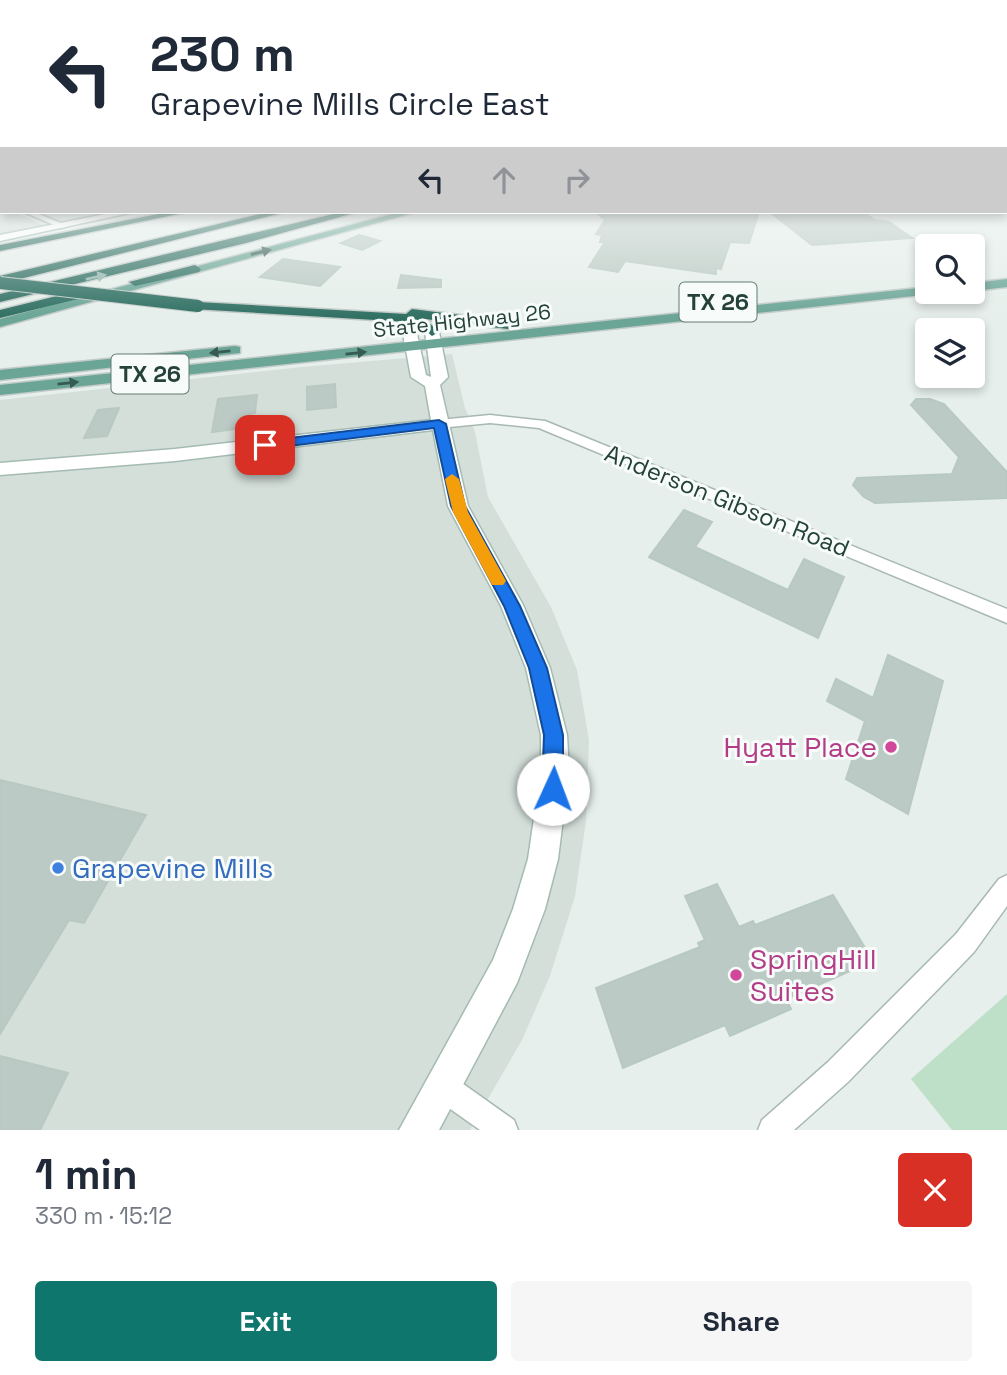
<!DOCTYPE html>
<html lang="en">
<head>
<meta charset="utf-8">
<style>
  :root { --surface:#fff; --page:#f6f6f7; --text:#1f2937; --muted:#747a83; --accent:#0f766e }
  body { margin:0; font-family:"Space Grotesk",sans-serif; background:var(--page); color:var(--text); height:100vh; display:flex; flex-direction:column; font-size:26px; white-space:nowrap }
  * { box-sizing:border-box; margin:0 }
  p { font-size:23px; color:var(--muted) }
  .icon { flex:none; width:38px; height:38px; fill:none; stroke:currentColor; stroke-width:2; stroke-linecap:round; stroke-linejoin:round }
  .map { position:relative; height:1130px; overflow:hidden }
  .details { display:flex; flex-direction:column; background:var(--surface); flex:1 }
  .details>* { flex:none }
  .banner { position:absolute; left:0px; top:0px; width:1008px; height:214px; box-shadow:0 4px 10px #0003; background:#fff; color:var(--text); overflow:hidden }
  .buttons { position:absolute; left:915px; top:234px; display:grid; gap:14px }
  .buttons a { display:grid; place-items:center; width:70px; height:70px; border-radius:7px; background:var(--surface); box-shadow:0 4px 10px #0003; font-size:35px }
  .pin { position:absolute; display:grid; place-items:center; width:60px; height:60px; color:#fff; margin:-30px; border-radius:14px; box-shadow:0 4px 10px #0006 }
  .me { position:absolute; width:77px; margin:-38px; rotate:2deg; stroke-linejoin:round; filter:drop-shadow(0 0 5px #0008) }
  .turn { display:flex; align-items:center; gap:24px; height:147px; padding:0 35px; font-size:32px }
  .turn .icon { width:91px; height:91px; stroke-width:2.5 }
  .turn b { display:block; font-size:49px; line-height:60px }
  .lanes { display:flex; align-items:center; height:66px; padding:0 35px; background:#0003; justify-content:center; gap:35px; direction:ltr }
  .lanes .off { opacity:.35 }
  .round { display:grid; place-items:center; flex:none; width:74px; height:74px; border-radius:7px; background:var(--page) }
  .overview { display:flex; align-items:center; justify-content:space-between; height:119px; padding:0 35px }
  h1 { font-size:42px; font-weight:800; line-height:52px }
  .primary-button { display:flex; gap:14px; margin-top:auto; padding:14px 35px }
  .primary-button a { flex:1; height:80px; border-radius:7px; background:var(--accent); color:#fff; font-size:28px; font-weight:800; line-height:80px; text-align:center }
  .primary-button a+a { background:var(--page); color:var(--text) }
  .map>svg:first-child { display:block }
  .built { fill:#d4dfda }
  .green { fill:#bfe0c8 }
  .building { fill:#bbcac4; stroke:#b8c9c2; stroke-width:2 }
  .lines { fill:none; stroke-linecap:round; stroke-linejoin:round }
  .street-casing { stroke:#a8b8b2; stroke-width:3 }
  .secondary-casing { stroke:#a4bbb3; stroke-width:3 }
  .primary-casing { stroke:#c2cac8; stroke-width:3 }
  .highway-casing { stroke:#c2cac8; stroke-width:3 }
  .street { fill:#fff; fill-rule:evenodd }
  .secondary { fill:#fff; fill-rule:evenodd }
  .primary { fill:#6aa596; fill-rule:evenodd }
  .highway { fill:#2f6f62; fill-rule:evenodd }
  .highway-bridge-casing { stroke:#c2cac8; stroke-width:14; stroke-linecap:butt }
  .highway-bridge { stroke:#2f6f62; stroke-width:12 }
  .oneway { fill:#365b51 }
  .oneway2 { fill:#93b5ae }
  .route { fill:#1a73e8; stroke:#114b97; stroke-width:2 }
  .slow { fill:#f59e0b }
  .hotel-dot { fill:#d1479c; stroke:#f7fbf9; stroke-width:2.5 }
  .shop-dot { fill:#3f7fe0; stroke:#f7fbf9; stroke-width:2.5 }
  .labels { text-anchor:middle; stroke-width:6; stroke-linejoin:round; paint-order:stroke }
  .far-street-label { font-size:21px; fill:#24423a; stroke:#f7fbf9 }
  .shield { fill:#f7fbf9; stroke:#637a73; stroke-width:2 }
  .shield-label { font-size:23px; font-weight:bold; fill:#24423a }
  .street-label { font-size:24px; fill:#24423a; stroke:#f7fbf9 }
  .near-hotel-label { font-size:28px; fill:#b23c85; stroke:#f7fbf9; text-anchor:end }
  .near-shop-label { font-size:28px; fill:#366cbe; stroke:#f7fbf9; text-anchor:start }
</style>
</head>
<body>
<div class="map">
<svg width="1007" height="1130" viewBox="0 0 1007 1130">
  <rect width="100%" height="100%" fill="#e6efeb"/>
  <!-- built -->
  <path class="built" d="M 0,206 L 2,212 L 14,212 L 43,225 L 0,235 Z
    M 452,354 L 465,408 L 475,432 L 488,497 L 551,607 L 577,670 L 589,740 L 586,821 L 575,896 L 550,976 L 522,1040 L 470,1130 L 0,1130 L 0,400 L 302,367 Z"/>
  <!-- green -->
  <path class="green" d="M 1007,994 L 1007,1130 L 952,1130 L 911,1079 Z"/>
  <!-- building -->
  <path class="building" d="M 613,212 L 759,212 L 749,243 L 730,242 L 721,269 L 716,268 L 716,274 L 625,261 L 618,272 L 589,267 L 605,242 L 600,242 L 602,235 L 596,234 L 605,220 L 598,214 Z
    M 770,212 L 862,212 L 875,220 L 889,222 L 912,238 L 812,245 Z
    M 359,235 L 380,241 L 362,250 L 341,243 Z
    M 283,259 L 340,267 L 320,286 L 260,277 Z
    M 401,275 L 441,280 L 441,287 L 398,288 Z
    M 335,384 L 336,407 L 307,410 L 307,387 Z
    M 257,395 L 255,413 L 250,414 L 249,427 L 212,432 L 218,399 Z
    M 916,399 L 930,399 L 944,404 L 1007,472 L 1007,498 L 875,503 L 864,497 L 853,485 L 857,478 L 952,474 L 959,457 L 911,405 Z
    M 119,408 L 107,436 L 84,438 L 98,410 Z
    M 684,510 L 712,522 L 695,547 L 788,590 L 804,559 L 844,577 L 818,638 L 649,557 Z
    M 888,655 L 943,681 L 908,814 L 846,779 L 865,721 L 827,701 L 836,679 L 873,698 Z
    M 0,780 L 146,815 L 84,923 L 69,920 L 0,1034 Z
    M 717,884 L 739,927 L 753,921 L 755,925 L 833,895 L 873,961 L 786,999 L 791,1009 L 730,1036 L 725,1025 L 623,1068 L 596,988 L 700,947 L 698,943 L 705,940 L 685,896 Z
    M 0,1056 L 68,1073 L 40,1130 L 0,1130 Z"/>
  <g class="lines">
    <!-- street casing -->
    <g class="street-casing">
      <path id="street" d="M 0,178 L 2,178 L 0,183 Z
        M 0,198 L 2,198 L 2,203 L 0,203 Z
        M 24,212 L 34,212 L 68,226 L 61,228 Z
        M 490,415 L 545,421 L 1007,609 L 1007,623 L 539,428 L 490,423 L 439,428 L 433,424 L 439,420 Z
        M 1007,875 L 1007,906 L 974,952 L 848,1082 L 794,1130 L 758,1130 L 762,1120 L 828,1062 L 956,934 L 999,879 Z
        M 442,1072 L 452,1076 L 514,1120 L 518,1130 L 480,1130 L 432,1096 L 428,1086 L 432,1076 Z"/>
    </g>
    <!-- secondary casing -->
    <g class="secondary-casing">
      <path id="secondary" d="M 1006,201 L 1007,201 L 1007,207 L 1006,207 Z
        M 115,212 L 134,212 L 0,241 L 0,235 Z
        M 432,328 L 439,332 L 448,377 L 440,385 L 468,506 L 523,605 L 550,668 L 567,735 L 569,771 L 558,859 L 545,909 L 517,983 L 439,1130 L 399,1130 L 493,960 L 513,909 L 528,859 L 541,771 L 541,735 L 526,668 L 501,606 L 448,506 L 433,430 L 175,461 L 0,475 L 0,463 L 175,449 L 431,420 L 425,386 L 411,377 L 403,334 L 410,330 L 417,334 L 426,375 L 431,377 L 425,332 Z"/>
    </g>
    <!-- primary casing -->
    <g class="primary-casing">
      <path id="primary" d="M 400,212 L 416,212 L 0,327 L 0,319 Z
        M 1007,279 L 1007,287 L 973,291 L 973,283 Z
        M 928,287 L 928,292 L 932,294 L 0,395 L 0,385 Z
        M 235,346 L 240,347 L 240,353 L 0,380 L 0,370 Z"/>
    </g>
    <!-- highway casing -->
    <g class="highway-casing">
      <path id="highway" d="M 169,212 L 188,212 L 0,251 L 0,245 Z
        M 269,212 L 286,212 L 0,284 L 0,276 Z
        M 342,212 L 358,212 L 246,243 L 0,302 L 0,294 Z
        M 195,265 L 201,269 L 199,272 L 135,286 L 129,282 Z
        M 73,292 L 79,296 L 78,299 L 0,318 L 0,310 Z
        M 198,302 L 406,314 L 412,309 L 508,321 L 515,325 L 508,329 L 425,319 L 439,332 L 432,336 L 420,326 L 409,322 L 193,309 L 191,306 Z"/>
    </g>
    <!-- street -->
    <use href="#street" class="street"/>
    <!-- secondary -->
    <use href="#secondary" class="secondary"/>
    <!-- primary -->
    <use href="#primary" class="primary"/>
    <!-- highway -->
    <use href="#highway" class="highway"/>
    <!-- highway-bridge casing -->
    <g class="highway-bridge-casing">
      <path id="highway-bridge" d="M 0,283 L 198,306"/>
    </g>
    <!-- highway-bridge -->
    <use href="#highway-bridge" class="highway-bridge"/>
  </g>
  <!-- one-way arrows -->
  <defs><path id="oneway-solid" d="M-6-.8H1V-3.2L6.5 0L1 3.2V.8H-6Z" transform="scale(1.75)"/></defs>
  <g class="oneway">
    <use href="#oneway-solid" transform="translate(261 252) rotate(-14)"/>
    <use href="#oneway-solid" transform="translate(220 352) rotate(174)"/>
    <use href="#oneway-solid" transform="translate(356 353) rotate(-6)"/>
    <use href="#oneway-solid" transform="translate(68 383) rotate(-6)"/>
  </g>
  <use class="oneway2" href="#oneway-solid" transform="translate(96 277) rotate(-13)"/>
  <!-- sky -->
  <linearGradient id="sky" x2="0" y2="1"><stop stop-color="#84bce0"/><stop offset="0.5" stop-color="#f4f8f6"/><stop offset="1" stop-color="#f4f8f6" stop-opacity="0"/></linearGradient>
  <rect width="1007" height="319" fill="url(#sky)"/>
  <!-- route -->
  <path class="route" d="M 439,420 L 446,424 L 465,506 L 520,606 L 547,668 L 563,735 L 563,789 L 560,796 L 553,799 L 545,796 L 542,789 L 544,735 L 529,668 L 504,606 L 451,506 L 434,428 L 265,449 L 258,445 L 265,441 Z"/>
  <!-- slow -->
  <path class="slow" d="M 452,474 L 459,479 L 468,512 L 506,581 L 503,585 L 492,585 L 453,512 L 445,479 Z"/>
  <!-- markers -->
  <g class="hotel-dot">
    <circle cx="891" cy="747" r="7"/>
    <circle cx="736" cy="975" r="7"/>
  </g>
  <circle class="shop-dot" cx="58" cy="868" r="7"/>
  <g class="labels">
    <!-- far-street labels -->
    <g class="far-street-label">
      <text transform="translate(462 321) rotate(-6)" y="7">State Highway 26</text>
    </g>
    <!-- shield labels -->
    <g class="shield">
      <rect x="679.5" y="282.5" width="77" height="39" rx="5"/>
      <rect x="111.5" y="354.5" width="77" height="39" rx="5"/>
    </g>
    <g class="shield-label">
      <text x="718" y="310">TX 26</text>
      <text x="150" y="382">TX 26</text>
    </g>
    <!-- street labels -->
    <g class="street-label">
      <text transform="translate(727 501) rotate(22)" y="8">Anderson Gibson Road</text>
    </g>
    <!-- near-hotel labels -->
    <g class="near-hotel-label">
      <text x="877" y="757">Hyatt Place</text>
      <text x="750" y="969" text-anchor="start">SpringHill<tspan x="750" dy="32">Suites</tspan></text>
    </g>
    <!-- near-shop labels -->
    <g class="near-shop-label">
      <text x="72" y="878">Grapevine Mills</text>
    </g>
  </g>
</svg>
<div class="buttons">
<a><svg class="icon" aria-label="search" viewBox="0 0 24 24"><circle cx="10" cy="10" r="6"/><path d="M15 15l6 6"/></svg></a>
<a><svg class="icon" aria-label="layers" viewBox="0 0 24 24"><path d="M12 4l9 5-9 5-9-5zM3 14l9 5 9-5"/></svg></a>
</div>
<div class="pin" style="left:265px;top:445px;background:#d93025"><svg class="icon" aria-label="arrive" viewBox="0 0 24 24"><path d="M6 21V4h12l-3 4 3 4H6"/></svg></div>
<svg class="me" style="left:553px;top:789px" viewBox="-20 -20 40 40"><circle r="19" fill="#fff"/><path d="M0-13L10 11 0 6-10 11z" fill="#1a73e8"/></svg>
<div class="banner">
<div class="turn"><svg class="icon" aria-label="left" viewBox="0 0 24 24"><path d="M17 20v-9H6M10 6l-5 5 5 5"/></svg><div><b>230 m</b>Grapevine Mills Circle East</div></div>
<div class="lanes"><svg class="icon" aria-label="left" viewBox="0 0 24 24"><path d="M17 20v-9H6M10 6l-5 5 5 5"/></svg><svg class="icon off" aria-label="ahead" viewBox="0 0 24 24"><path d="M12 20V5M6 11l6-6 6 6"/></svg><svg class="icon off" aria-label="right" viewBox="0 0 24 24"><path d="M7 20v-9h11M14 6l5 5-5 5"/></svg></div>
</div>
</div>
<section class="details">
<div class="overview"><div><h1>1 min</h1><p>330 m · 15:12</p></div><a class="round" style="background:#d93025;color:#fff"><svg class="icon" aria-label="close" viewBox="0 0 24 24"><path d="M6 6l12 12M18 6L6 18"/></svg></a></div>
<div class="primary-button"><a>Exit</a><a>Share</a></div>
</section>
</body>
</html>
